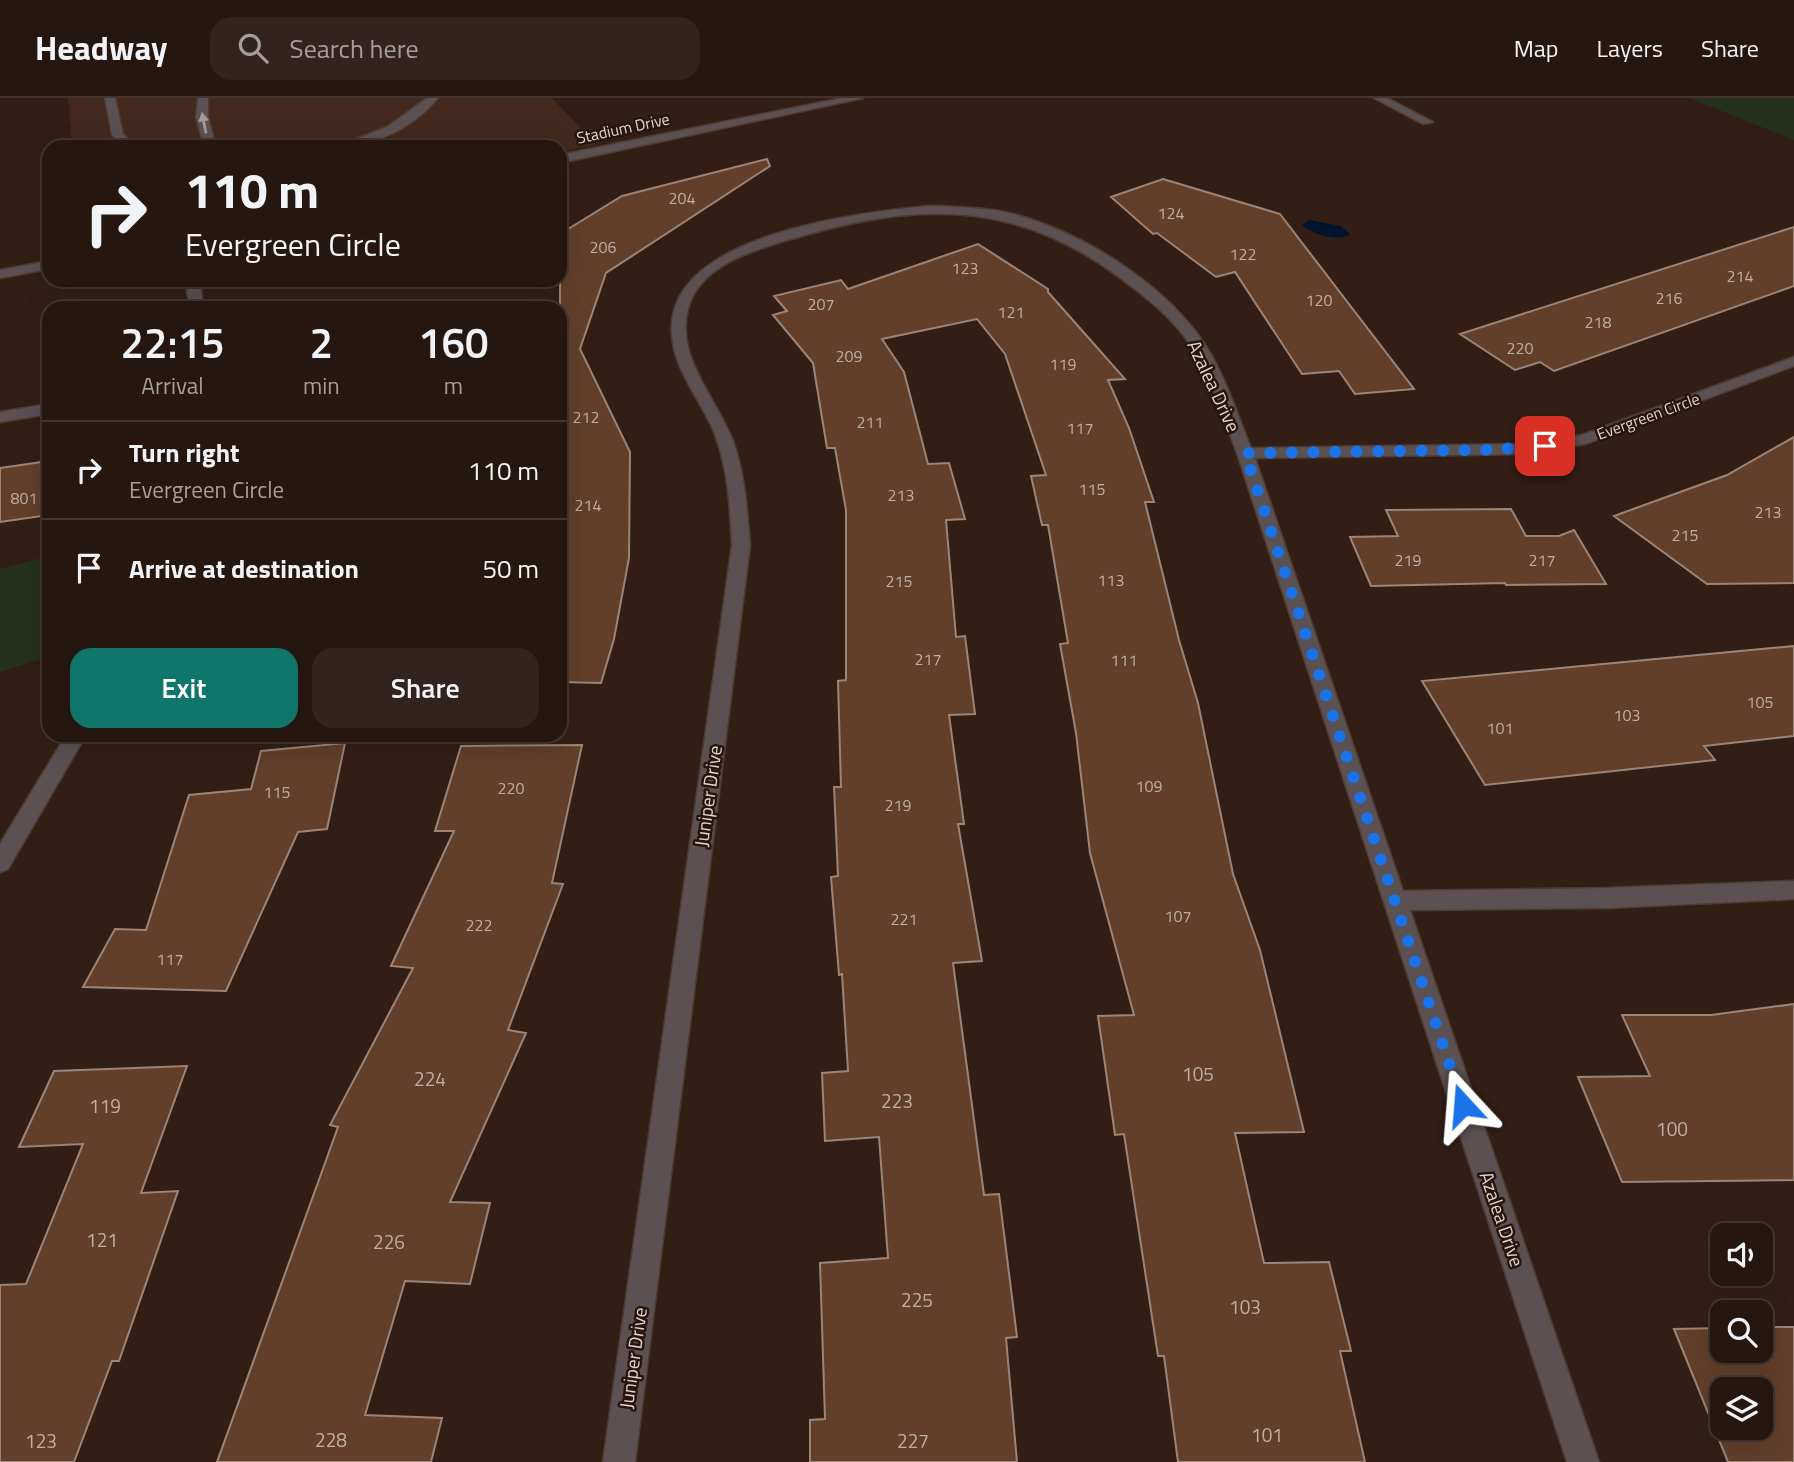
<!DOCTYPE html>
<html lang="en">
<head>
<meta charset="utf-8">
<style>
  :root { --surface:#261610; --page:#32231e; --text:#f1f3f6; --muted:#a49f9f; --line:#423530; --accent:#0f766e }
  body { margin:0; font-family:"Titillium Web",sans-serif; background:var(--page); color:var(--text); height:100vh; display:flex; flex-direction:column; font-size:26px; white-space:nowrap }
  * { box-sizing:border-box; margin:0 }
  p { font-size:23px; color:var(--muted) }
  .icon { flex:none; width:38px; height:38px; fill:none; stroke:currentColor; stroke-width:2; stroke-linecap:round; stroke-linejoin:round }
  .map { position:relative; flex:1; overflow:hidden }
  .side { position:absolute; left:42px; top:203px; width:525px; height:441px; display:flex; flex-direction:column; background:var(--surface); border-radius:21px; box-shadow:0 7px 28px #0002,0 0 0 2px var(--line) }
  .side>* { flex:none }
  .hud { position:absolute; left:42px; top:42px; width:525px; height:147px; border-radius:21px; box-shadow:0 7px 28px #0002,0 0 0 2px var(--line); background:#261610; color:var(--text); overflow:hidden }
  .controls { position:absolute; left:1710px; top:1125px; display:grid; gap:14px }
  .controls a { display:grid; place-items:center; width:63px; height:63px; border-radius:14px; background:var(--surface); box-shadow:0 7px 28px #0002,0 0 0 2px var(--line); font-size:35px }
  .pin { position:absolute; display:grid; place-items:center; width:60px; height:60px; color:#fff; margin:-30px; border-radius:14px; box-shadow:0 4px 10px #0006 }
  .me { position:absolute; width:77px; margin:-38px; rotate:341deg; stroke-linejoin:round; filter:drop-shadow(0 0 5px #0008) }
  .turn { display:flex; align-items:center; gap:24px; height:147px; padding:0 28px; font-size:32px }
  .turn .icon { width:91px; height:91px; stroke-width:2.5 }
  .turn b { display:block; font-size:49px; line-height:60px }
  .eta { display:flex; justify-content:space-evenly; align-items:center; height:119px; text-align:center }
  .eta b { font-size:42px; font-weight:600; line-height:49px }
  .cta { display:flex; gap:14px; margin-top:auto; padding:14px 28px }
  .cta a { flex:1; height:80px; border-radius:21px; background:var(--accent); color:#fff; font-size:28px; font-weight:600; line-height:80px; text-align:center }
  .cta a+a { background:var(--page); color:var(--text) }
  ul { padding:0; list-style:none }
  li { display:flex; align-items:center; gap:21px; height:98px; padding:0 28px; border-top:2px solid var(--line) }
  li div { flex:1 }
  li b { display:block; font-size:26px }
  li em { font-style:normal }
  header { display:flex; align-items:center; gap:42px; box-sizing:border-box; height:98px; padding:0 35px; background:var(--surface); border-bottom:2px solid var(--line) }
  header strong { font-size:33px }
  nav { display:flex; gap:38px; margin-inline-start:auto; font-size:24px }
  .search { width:490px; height:63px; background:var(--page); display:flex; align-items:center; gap:18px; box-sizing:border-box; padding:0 24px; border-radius:21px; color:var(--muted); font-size:26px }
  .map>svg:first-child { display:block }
  .built { fill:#42281d }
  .green { fill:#253219 }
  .water { fill:#00152d }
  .building { fill:#613f2b; stroke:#9c8477; stroke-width:2; fill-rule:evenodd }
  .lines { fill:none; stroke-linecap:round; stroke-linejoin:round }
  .minor-casing { stroke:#4e3b32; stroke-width:3 }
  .minor { fill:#5b5052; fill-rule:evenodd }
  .oneway { fill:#a59896 }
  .route { stroke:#1a73e8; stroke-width:12; stroke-dasharray:0 21.6 }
  .labels { text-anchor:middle; stroke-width:5; stroke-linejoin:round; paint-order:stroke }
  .far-street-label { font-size:16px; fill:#e1d3cd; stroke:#27140c }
  .number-label { font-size:16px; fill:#c1aea4 }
  .street-label { font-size:19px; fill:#e1d3cd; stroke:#27140c }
  .near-number-label { font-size:19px; fill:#c1aea4 }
</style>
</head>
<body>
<header>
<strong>Headway</strong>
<div class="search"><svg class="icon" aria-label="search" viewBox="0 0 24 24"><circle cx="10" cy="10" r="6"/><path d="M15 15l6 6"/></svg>Search here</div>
<nav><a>Map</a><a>Layers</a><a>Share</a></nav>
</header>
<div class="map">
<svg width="1794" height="1364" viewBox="0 0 1794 1364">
  <rect width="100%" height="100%" fill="#321e15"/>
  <!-- built -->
  <path class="built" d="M 68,0 L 552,0 L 597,47 L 560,54 L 560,49 L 72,49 Z"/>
  <!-- green -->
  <path class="green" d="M 1689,0 L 1794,0 L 1794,42 Z
    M 49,458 L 49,559 L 0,574 L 0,471 Z"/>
  <!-- water -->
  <path class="water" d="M 1309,122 L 1341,128 L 1350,136 C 1340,145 1312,136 1302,127 Z"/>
  <!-- building -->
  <path class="building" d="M 767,61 L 770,68 L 606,175 L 580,251 L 630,354 L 629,460 L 614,541 L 601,585 L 560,584 L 560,136 L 622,98 Z
    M 1163,81 L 1280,116 L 1414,291 L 1355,296 L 1339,273 L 1302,276 L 1235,174 L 1216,179 L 1157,135 L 1153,136 L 1111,99 Z
    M 1794,129 L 1794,188 L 1554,273 L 1540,264 L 1515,272 L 1460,236 Z
    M 978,146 L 1048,191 L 1048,194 L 1125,281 L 1108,282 L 1129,330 L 1154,404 L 1145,404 L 1179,542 L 1198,605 L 1233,776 L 1260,852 L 1304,1034 L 1235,1035 L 1264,1165 L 1329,1164 L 1351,1253 L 1340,1253 L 1365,1364 L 1178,1364 L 1164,1258 L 1158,1258 L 1124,1036 L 1115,1037 L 1098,918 L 1134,917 L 1090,755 L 1076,635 L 1060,546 L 1068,545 L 1048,427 L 1042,427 L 1031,378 L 1046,377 L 1005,256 L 977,221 L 882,241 L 904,274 L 928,366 L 949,365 L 965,421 L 946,422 L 956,539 L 965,538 L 975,616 L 949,617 L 964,726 L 958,726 L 982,863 L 953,865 L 984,1097 L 999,1096 L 1017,1239 L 1006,1240 L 1017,1364 L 810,1364 L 810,1322 L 825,1321 L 820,1165 L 888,1160 L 879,1039 L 825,1043 L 822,975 L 848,973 L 842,876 L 839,877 L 831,779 L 838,778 L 834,689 L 841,689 L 838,583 L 846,582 L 846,412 L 835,350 L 827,350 L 813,265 L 773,217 L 787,213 L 774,198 L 841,182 L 848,191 Z
    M 1794,339 L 1794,485 L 1707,486 L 1614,418 L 1727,377 Z
    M 49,363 L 49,417 L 0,424 L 0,370 Z
    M 1511,411 L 1526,438 L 1559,438 L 1574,432 L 1606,486 L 1506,487 L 1505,485 L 1371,488 L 1350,439 L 1398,438 L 1386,412 Z
    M 1794,548 L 1794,638 L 1704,648 L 1715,662 L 1485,687 L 1422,583 Z
    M 345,645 L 327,731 L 298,734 L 226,893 L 83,889 L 115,831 L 146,832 L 189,697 L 251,691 L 261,653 Z
    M 582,647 L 552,785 L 563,786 L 508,932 L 526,935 L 450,1104 L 490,1105 L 470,1186 L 405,1183 L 365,1317 L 442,1320 L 431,1364 L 217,1364 L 338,1029 L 330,1027 L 413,870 L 391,868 L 454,733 L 435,733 L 461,648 Z
    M 1794,906 L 1794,1082 L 1622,1084 L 1578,979 L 1650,978 L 1622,917 L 1711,917 Z
    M 187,968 L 141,1095 L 178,1093 L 119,1263 L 112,1263 L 74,1364 L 0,1364 L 0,1187 L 26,1186 L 83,1046 L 19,1049 L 54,973 Z
    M 1760,1229 L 1794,1229 L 1794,1364 L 1728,1364 L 1674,1231 L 1722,1230 L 1722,1253 L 1760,1253 ZM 1722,1292 L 1760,1292 L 1760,1330 L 1722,1330 Z"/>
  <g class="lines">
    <!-- minor casing -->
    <g class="minor-casing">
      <path id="minor" d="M 105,0 L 115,0 L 123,36 L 137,49 L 124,49 L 112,37 Z
        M 198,0 L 208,0 L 208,19 L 216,49 L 204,49 L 196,19 Z
        M 427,0 L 438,0 C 413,30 374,49 335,49 L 387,29 Z
        M 842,0 L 863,0 L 560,65 L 560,57 Z
        M 1374,0 L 1387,0 L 1433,24 L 1423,26 Z
        M 928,108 C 958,109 988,109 1017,117 C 1087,137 1166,187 1206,248 C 1226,280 1237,316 1251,350 L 1525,346 L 1582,337 L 1794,259 L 1794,268 L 1585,346 L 1525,356 L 1255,360 L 1403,793 L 1606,790 L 1794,783 L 1794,801 L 1606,810 L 1410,812 L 1599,1364 L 1567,1364 L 1237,355 C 1223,319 1212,281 1191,248 C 1173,220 1146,199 1119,179 C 1012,99 911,105 788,142 C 751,153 699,168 688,211 C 675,259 717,301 733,343 C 745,376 747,412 750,447 L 635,1364 L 603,1364 L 732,447 C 730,406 728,365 711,327 C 698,300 678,275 673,245 C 653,138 856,115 928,108 Z
        M 49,163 L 49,171 L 0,180 L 0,172 Z
        M 185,182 L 199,182 L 204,210 L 190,210 Z
        M 49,306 L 49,316 L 0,324 L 0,314 Z
        M 66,637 L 86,637 L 8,771 L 0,774 L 0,746 Z"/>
    </g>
    <!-- minor -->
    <use href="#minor" class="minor"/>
  </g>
  <!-- one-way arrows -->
  <defs><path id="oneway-solid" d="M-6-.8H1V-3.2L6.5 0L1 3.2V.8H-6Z" transform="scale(1.75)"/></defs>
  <use class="oneway" href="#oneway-solid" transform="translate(204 25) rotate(-101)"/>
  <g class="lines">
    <!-- route -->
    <path class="route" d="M 1463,1007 L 1245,355 L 1484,352 L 1545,348"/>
  </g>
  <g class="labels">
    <!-- far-street labels -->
    <g class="far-street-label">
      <text transform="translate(623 30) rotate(-12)" y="6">Stadium Drive</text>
      <text transform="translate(1648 318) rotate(-20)" y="6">Evergreen Circle</text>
    </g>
    <!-- number labels -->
    <g class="number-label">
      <text x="682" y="106">204</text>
      <text x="1171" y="121">124</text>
      <text x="603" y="155">206</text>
      <text x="1243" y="162">122</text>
      <text x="965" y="176">123</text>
      <text x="1740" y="184">214</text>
      <text x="1669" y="206">216</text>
      <text x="1319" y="208">120</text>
      <text x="821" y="212">207</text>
      <text x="1011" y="220">121</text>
      <text x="1598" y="230">218</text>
      <text x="1520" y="256">220</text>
      <text x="849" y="264">209</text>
      <text x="1063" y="272">119</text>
      <text x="586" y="325">212</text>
      <text x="870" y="330">211</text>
      <text x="1080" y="336">117</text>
      <text x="1092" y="397">115</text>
      <text x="901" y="403">213</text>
      <text x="24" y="406">801</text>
      <text x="588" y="413">214</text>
      <text x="1768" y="420">213</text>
      <text x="1685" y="443">215</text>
      <text x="1408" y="468">219</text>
      <text x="1542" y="468">217</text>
      <text x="1111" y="488">113</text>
      <text x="899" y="489">215</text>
      <text x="928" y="567">217</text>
      <text x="1124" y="568">111</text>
      <text x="1760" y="610">105</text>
      <text x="1627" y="623">103</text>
      <text x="1500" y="636">101</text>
      <text x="1149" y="694">109</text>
      <text x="511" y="696">220</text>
      <text x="277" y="700">115</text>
      <text x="898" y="713">219</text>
      <text x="1178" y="824">107</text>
      <text x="904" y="827">221</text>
      <text x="479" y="833">222</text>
      <text x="170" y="867">117</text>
    </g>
    <!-- street labels -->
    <g class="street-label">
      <text transform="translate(1214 288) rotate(65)" y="7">Azalea Drive</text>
      <text transform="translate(708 698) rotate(-82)" y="7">Juniper Drive</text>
      <text transform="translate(1502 1121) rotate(71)" y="7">Azalea Drive</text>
      <text transform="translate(633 1260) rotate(-82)" y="7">Juniper Drive</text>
    </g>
    <!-- near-number labels -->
    <g class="near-number-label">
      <text x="1198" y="983">105</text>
      <text x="430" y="988">224</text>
      <text x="897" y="1010">223</text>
      <text x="105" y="1015">119</text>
      <text x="1672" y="1038">100</text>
      <text x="102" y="1149">121</text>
      <text x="389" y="1151">226</text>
      <text x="917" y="1209">225</text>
      <text x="1245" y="1216">103</text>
      <text x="1267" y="1344">101</text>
      <text x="331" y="1349">228</text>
      <text x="41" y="1350">123</text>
      <text x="913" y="1350">227</text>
    </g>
  </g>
</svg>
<div class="controls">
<a><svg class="icon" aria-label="sound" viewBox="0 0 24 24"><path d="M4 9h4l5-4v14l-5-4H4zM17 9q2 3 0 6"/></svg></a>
<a><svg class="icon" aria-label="search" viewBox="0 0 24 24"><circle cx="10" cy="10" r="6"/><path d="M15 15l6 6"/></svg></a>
<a><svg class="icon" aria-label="layers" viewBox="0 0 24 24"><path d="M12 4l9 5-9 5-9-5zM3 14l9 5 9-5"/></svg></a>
</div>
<div class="pin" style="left:1545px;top:348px;background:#d93025"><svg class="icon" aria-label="arrive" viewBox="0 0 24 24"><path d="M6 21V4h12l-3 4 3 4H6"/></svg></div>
<svg class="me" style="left:1463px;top:1007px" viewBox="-20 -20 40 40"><path d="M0-17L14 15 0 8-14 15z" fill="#1a73e8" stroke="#fff" stroke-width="4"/></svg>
<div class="hud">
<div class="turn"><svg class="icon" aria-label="right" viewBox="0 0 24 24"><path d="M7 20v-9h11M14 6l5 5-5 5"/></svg><div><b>110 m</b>Evergreen Circle</div></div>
</div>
<section class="side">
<div class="eta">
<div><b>22:15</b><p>Arrival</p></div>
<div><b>2</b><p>min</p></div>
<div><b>160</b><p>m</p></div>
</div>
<ul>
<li><svg class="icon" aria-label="right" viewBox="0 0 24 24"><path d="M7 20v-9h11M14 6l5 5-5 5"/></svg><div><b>Turn right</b><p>Evergreen Circle</p></div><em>110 m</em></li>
<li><svg class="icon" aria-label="arrive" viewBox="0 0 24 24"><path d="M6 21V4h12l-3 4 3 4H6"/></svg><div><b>Arrive at destination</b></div><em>50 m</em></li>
</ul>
<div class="cta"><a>Exit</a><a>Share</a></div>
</section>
</div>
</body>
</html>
